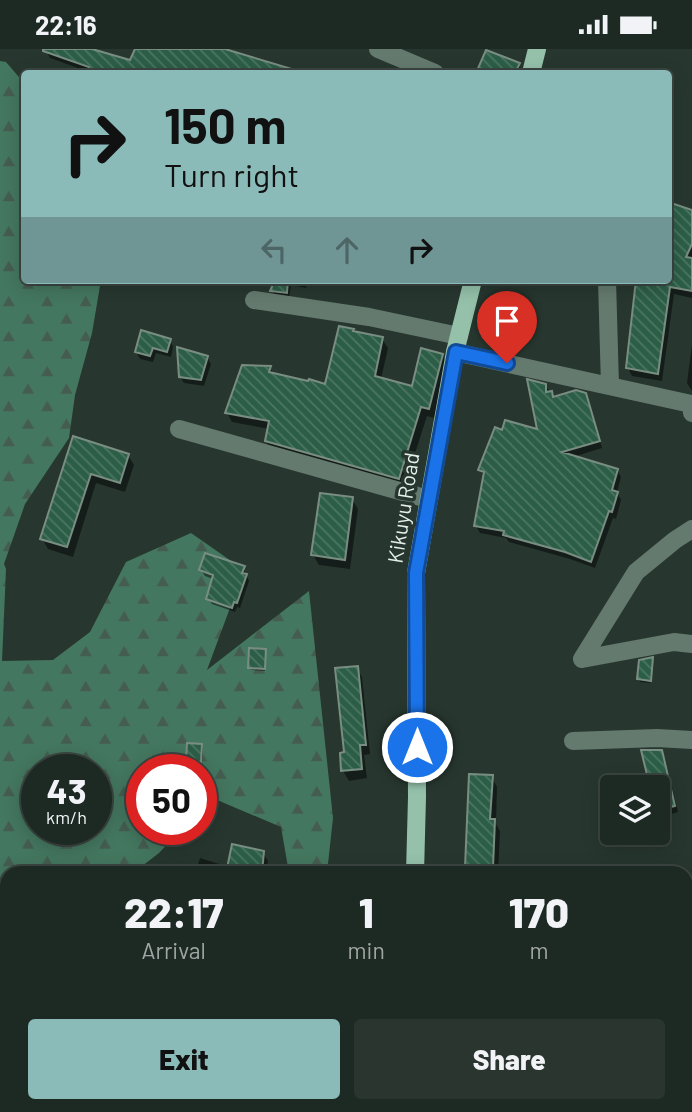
<!DOCTYPE html>
<html lang="en">
<head>
<meta charset="utf-8">
<style>
  :root { --surface:#1d2923; --page:#2a3530; --text:#f1f3f6; --muted:#a0a6a6; --line:#3b4541; --accent:#8bbbb9 }
  body { margin:0; font-family:Barlow,sans-serif; background:var(--page); color:var(--text); height:100vh; display:flex; flex-direction:column; font-size:26px; white-space:nowrap }
  * { box-sizing:border-box; margin:0 }
  p { font-size:23px; color:var(--muted) }
  .icon { flex:none; width:38px; height:38px; fill:none; stroke:currentColor; stroke-width:2; stroke-linecap:round; stroke-linejoin:round }
  .map { position:relative; flex:1; overflow:hidden }
  .details { position:absolute; left:0px; top:817px; width:693px; height:247px; display:flex; flex-direction:column; background:var(--surface); border-radius:21px 21px 0 0; box-shadow:0 4px 18px #0003,0 0 0 2px var(--line) }
  .details>* { flex:none }
  .banner { position:absolute; left:21px; top:21px; width:651px; height:214px; border-radius:7px; box-shadow:0 4px 18px #0003,0 0 0 2px var(--line); background:#8bbbb9; color:#111; overflow:hidden }
  .controls { position:absolute; left:600px; top:726px; display:grid; gap:14px }
  .controls a { display:grid; place-items:center; width:70px; height:70px; border-radius:7px; background:var(--surface); box-shadow:0 4px 18px #0003,0 0 0 2px var(--line); font-size:35px }
  .speed { position:absolute; left:21px; top:705px; display:flex; gap:14px; font-size:35px; font-weight:700; text-align:center }
  .speed>* { display:grid; place-content:center; width:91px; height:91px; border-radius:50%; background:var(--surface); box-shadow:0 4px 18px #0003,0 0 0 2px var(--line); line-height:1 }
  .speed small { font-size:18px; font-weight:400 }
  .speed .limit { border:10px solid #d22; background:#fff; color:#111 }
  .pin { position:absolute; display:grid; place-items:center; width:60px; height:60px; color:#fff; margin:-72px -30px; border-radius:50% 50% 50% 0; rotate:-45deg; box-shadow:0 0 7px #0007 }
  .pin .icon { rotate:45deg }
  .me { position:absolute; width:77px; margin:-38px; rotate:0deg; stroke-linejoin:round; filter:drop-shadow(0 0 5px #0008) }
  .turn { display:flex; align-items:center; gap:24px; height:147px; padding:0 28px; font-size:32px }
  .turn .icon { width:91px; height:91px; stroke-width:2.5 }
  .turn b { display:block; font-size:49px; line-height:60px }
  .lanes { display:flex; align-items:center; height:66px; padding:0 28px; background:#0003; justify-content:center; gap:35px; direction:ltr }
  .lanes .off { opacity:.35 }
  .eta { display:flex; justify-content:space-evenly; align-items:center; height:119px; text-align:center }
  .eta b { font-size:42px; font-weight:800; line-height:49px }
  .cta { display:flex; gap:14px; margin-top:auto; padding:14px 28px }
  .cta a { flex:1; height:80px; border-radius:7px; background:var(--accent); color:#111; font-size:28px; font-weight:800; line-height:80px; text-align:center }
  .cta a+a { background:var(--page); color:var(--text) }
  .status { display:flex; justify-content:space-between; align-items:center; height:49px; padding:0 35px; background:var(--surface); direction:ltr }
  .status svg { height:19px; fill:currentColor }
  .map>svg:first-child { display:block }
  .forest { fill:url(#forest-firs); fill-rule:evenodd }
  .shadow { fill:#0007 }
  .building { fill:url(#building-back-hatch); stroke:#7a8d82; stroke-width:2 }
  .lines { fill:none; stroke-linecap:round; stroke-linejoin:round }
  .minor { stroke:#657a6f; stroke-width:18 }
  .major { stroke:#95c1aa; stroke-width:18 }
  .route-casing { stroke:#114b97; stroke-width:18 }
  .route { stroke:#1a73e8; stroke-width:12 }
  .labels { text-anchor:middle; stroke-width:7; stroke-linejoin:round; paint-order:stroke }
  .street-label { font-size:21px; fill:#e6f1eb; stroke:#27372f }
</style>
</head>
<body>
<div class="status"><b>22:16</b><svg viewBox="0 0 49 12"><path d="M0 12V9h3v3zM5 12V6h3v6zM10 12V3h3v9zM15 12V0h3v12zM26 1h20v11H26zM47 4h2v5h-2z"/></svg></div>
<div class="map">
<svg width="692" height="1063" viewBox="0 0 692 1063">
  <defs>
    <pattern id="forest-firs" width="22" height="20" patternUnits="userSpaceOnUse" patternTransform="scale(1.75)"><rect width="22" height="20" fill="#44775f"/><path d="M5 1l3.5 6h-7zM16 11l3.5 6h-7z" fill="#455d51"/></pattern>
    <pattern id="building-back-hatch" width="6" height="6" patternUnits="userSpaceOnUse" patternTransform="scale(1.75)"><rect width="6" height="6" fill="#2c5e47"/><path d="M-1 5l2 2M0 0l6 6M5-1l2 2" fill="none" stroke="#4b7662"/></pattern>
  </defs>
  <rect width="100%" height="100%" fill="#27372f"/>
  <!-- forest -->
  <path class="forest" d="M 0,12 L 6,13 L 24,34 L 24,231 L 101,231 L 92,284 L 75,346 L 69,389 L 25,455 L 4,515 L 6,520 L 2,612 L 53,611 L 90,583 L 126,513 L 191,484 L 244,521 L 207,621 L 309,542 L 333,769 L 327,824 L 289,824 L 281,778 L 210,748 L 201,758 L 201,721 L 142,721 L 142,780 L 181,781 L 159,804 L 133,824 L 7,824 L 7,851 L 2,852 L 0,856 ZM 37,721 L 96,721 L 96,780 L 37,780 Z"/>
  <!-- shadow -->
  <path class="shadow" d="M 47,0 L 91,0 L 131,13 L 137,0 L 219,0 L 275,22 L 274,24 L 89,24 L 89,23 L 50,9 L 46,2 Z
    M 487,3 L 518,15 L 522,22 L 522,24 L 478,24 Z
    M 391,20 L 402,24 L 389,24 Z
    M 692,163 L 692,249 L 674,245 L 662,332 L 632,327 L 628,319 L 637,234 L 627,231 L 668,231 Z
    M 268,231 L 308,231 L 306,239 L 291,236 L 289,249 L 275,247 L 272,242 L 276,233 Z
    M 382,290 L 388,299 L 381,330 L 413,339 L 442,306 L 448,316 L 434,369 L 427,367 L 404,439 L 272,402 L 266,392 L 269,380 L 232,373 L 227,364 L 270,319 L 274,326 L 327,337 Z
    M 170,291 L 173,298 L 171,308 L 156,304 L 153,313 L 140,310 L 136,303 Z
    M 692,295 L 692,342 L 687,334 Z
    M 207,308 L 211,315 L 204,337 L 184,334 L 180,328 Z
    M 545,336 L 554,349 L 585,345 L 589,353 L 602,399 L 573,408 L 617,421 L 621,428 L 617,443 L 621,451 L 616,470 L 613,469 L 595,519 L 570,510 L 509,493 L 506,489 L 480,484 L 476,477 L 484,428 L 480,421 L 503,383 L 539,383 Z
    M 74,390 L 128,406 L 134,416 L 125,443 L 96,434 L 73,508 L 48,500 L 42,489 Z
    M 352,450 L 358,460 L 350,520 L 319,516 L 313,506 Z
    M 243,518 L 249,532 L 240,559 L 237,558 L 235,563 L 212,555 L 208,549 L 213,530 L 205,527 L 201,521 Z
    M 265,602 L 266,604 L 265,622 L 251,621 L 250,618 Z
    M 652,610 L 653,613 L 651,634 L 640,633 L 639,630 Z
    M 357,619 L 362,628 L 370,705 L 364,706 L 367,729 L 349,732 L 343,722 L 341,705 L 346,705 Z
    M 201,696 L 203,699 L 202,715 L 190,714 L 188,712 Z
    M 661,702 L 665,709 L 678,763 L 661,768 L 658,763 L 658,738 L 652,738 L 644,703 Z
    M 492,728 L 497,738 L 496,775 L 500,782 L 498,824 L 468,824 L 466,818 Z
    M 263,804 L 268,812 L 266,824 L 195,824 L 200,809 L 229,818 Z
    M 0,994 L 7,996 L 7,1048 L 3,1061 L 0,1061 Z
    M 166,1057 L 206,1057 L 207,1063 L 166,1063 Z
    M 225,1057 L 239,1057 L 239,1060 L 242,1060 L 244,1063 L 225,1063 Z
    M 443,1057 L 520,1057 L 520,1063 L 482,1059 L 446,1062 Z"/>
  <!-- building -->
  <path class="building" d="M 43,0 L 92,0 L 130,11 L 135,0 L 225,0 L 295,21 L 295,24 L 87,24 L 89,18 L 43,2 Z
    M 486,1 L 520,14 L 515,24 L 476,24 Z
    M 668,153 L 692,161 L 692,195 L 686,208 L 692,209 L 692,242 L 670,238 L 658,325 L 626,319 L 636,231 L 668,231 Z
    M 275,231 L 288,231 L 287,244 L 270,242 Z
    M 339,277 L 354,280 L 353,282 L 383,288 L 375,327 L 412,337 L 421,299 L 443,305 L 429,360 L 421,358 L 399,430 L 265,392 L 269,372 L 225,364 L 242,316 L 271,317 L 269,323 L 308,332 L 309,330 L 325,335 Z
    M 141,281 L 171,290 L 167,303 L 153,299 L 150,307 L 135,303 Z
    M 177,298 L 208,307 L 201,331 L 179,328 Z
    M 527,330 L 546,335 L 546,343 L 552,342 L 553,348 L 576,341 L 586,344 L 600,392 L 562,403 L 618,420 L 612,441 L 618,443 L 612,463 L 609,462 L 591,513 L 565,503 L 503,486 L 504,482 L 474,477 L 484,423 L 478,421 L 495,378 L 502,381 L 505,371 L 537,380 Z
    M 73,387 L 129,405 L 120,434 L 91,425 L 67,498 L 40,490 Z
    M 320,444 L 353,448 L 345,511 L 311,506 Z
    M 205,504 L 245,517 L 242,524 L 247,525 L 237,554 L 234,553 L 232,559 L 206,550 L 213,526 L 199,521 Z
    M 249,599 L 266,600 L 265,620 L 248,619 Z
    M 653,608 L 651,632 L 637,630 L 639,611 Z
    M 358,617 L 366,696 L 360,696 L 362,720 L 341,722 L 340,704 L 344,703 L 335,619 Z
    M 187,694 L 202,695 L 201,713 L 186,712 Z
    M 641,701 L 662,701 L 675,757 L 658,761 L 658,738 L 650,738 Z
    M 469,725 L 493,726 L 490,770 L 495,770 L 493,819 L 465,818 Z
    M 232,795 L 264,802 L 262,824 L 226,824 Z"/>
  <g class="lines">
    <!-- minor -->
    <path class="minor" d="M 378,0 L 435,24
      M 607,231 L 610,337
      M 254,251 L 369,268 L 459,287
      M 455,303 L 691,355 L 692,364
      M 179,380 L 428,450
      M 582,610 L 636,523 L 675,491 L 692,480
      M 582,610 L 674,593 L 692,595
      M 573,692 L 657,689 L 692,691
      M 686,875 L 692,876
      M 686,1051 L 692,1052
      M 603,1063 L 604,1057
      M 619,1063 L 633,1057"/>
    <!-- major -->
    <path class="major" d="M 531,24 L 537,0
      M 415,824 L 417,748 L 416,524 L 455,303 L 473,231
      M 408,1063 L 409,1057"/>
  </g>
  <g class="lines">
    <!-- route casing -->
    <g class="route-casing">
      <path id="route" d="M 417,698 L 416,524 L 456,303 L 507,314"/>
    </g>
    <!-- route -->
    <use href="#route" class="route"/>
  </g>
  <g class="labels">
    <!-- street labels -->
    <g class="street-label">
      <text transform="translate(404 459) rotate(-81)" y="7">Kikuyu Road</text>
    </g>
  </g>
</svg>
<div class="controls">
<a><svg class="icon" aria-label="layers" viewBox="0 0 24 24"><path d="M12 4l9 5-9 5-9-5zM3 14l9 5 9-5"/></svg></a>
</div>
<div class="speed"><div>43<small>km/h</small></div><div class="limit">50</div></div>
<div class="pin" style="left:507px;top:314px;background:#d93025"><svg class="icon" aria-label="arrive" viewBox="0 0 24 24"><path d="M6 21V4h12l-3 4 3 4H6"/></svg></div>
<svg class="me" style="left:417px;top:698px" viewBox="-20 -20 40 40"><circle r="17" fill="#1a73e8" stroke="#fff" stroke-width="3"/><path d="M0-11L8 9 0 5-8 9z" fill="#fff"/></svg>
<div class="banner">
<div class="turn"><svg class="icon" aria-label="right" viewBox="0 0 24 24"><path d="M7 20v-9h11M14 6l5 5-5 5"/></svg><div><b>150 m</b>Turn right</div></div>
<div class="lanes"><svg class="icon off" aria-label="left" viewBox="0 0 24 24"><path d="M17 20v-9H6M10 6l-5 5 5 5"/></svg><svg class="icon off" aria-label="ahead" viewBox="0 0 24 24"><path d="M12 20V5M6 11l6-6 6 6"/></svg><svg class="icon" aria-label="right" viewBox="0 0 24 24"><path d="M7 20v-9h11M14 6l5 5-5 5"/></svg></div>
</div>
<section class="details">
<div class="eta">
<div><b>22:17</b><p>Arrival</p></div>
<div><b>1</b><p>min</p></div>
<div><b>170</b><p>m</p></div>
</div>
<div class="cta"><a>Exit</a><a>Share</a></div>
</section>
</div>
</body>
</html>
